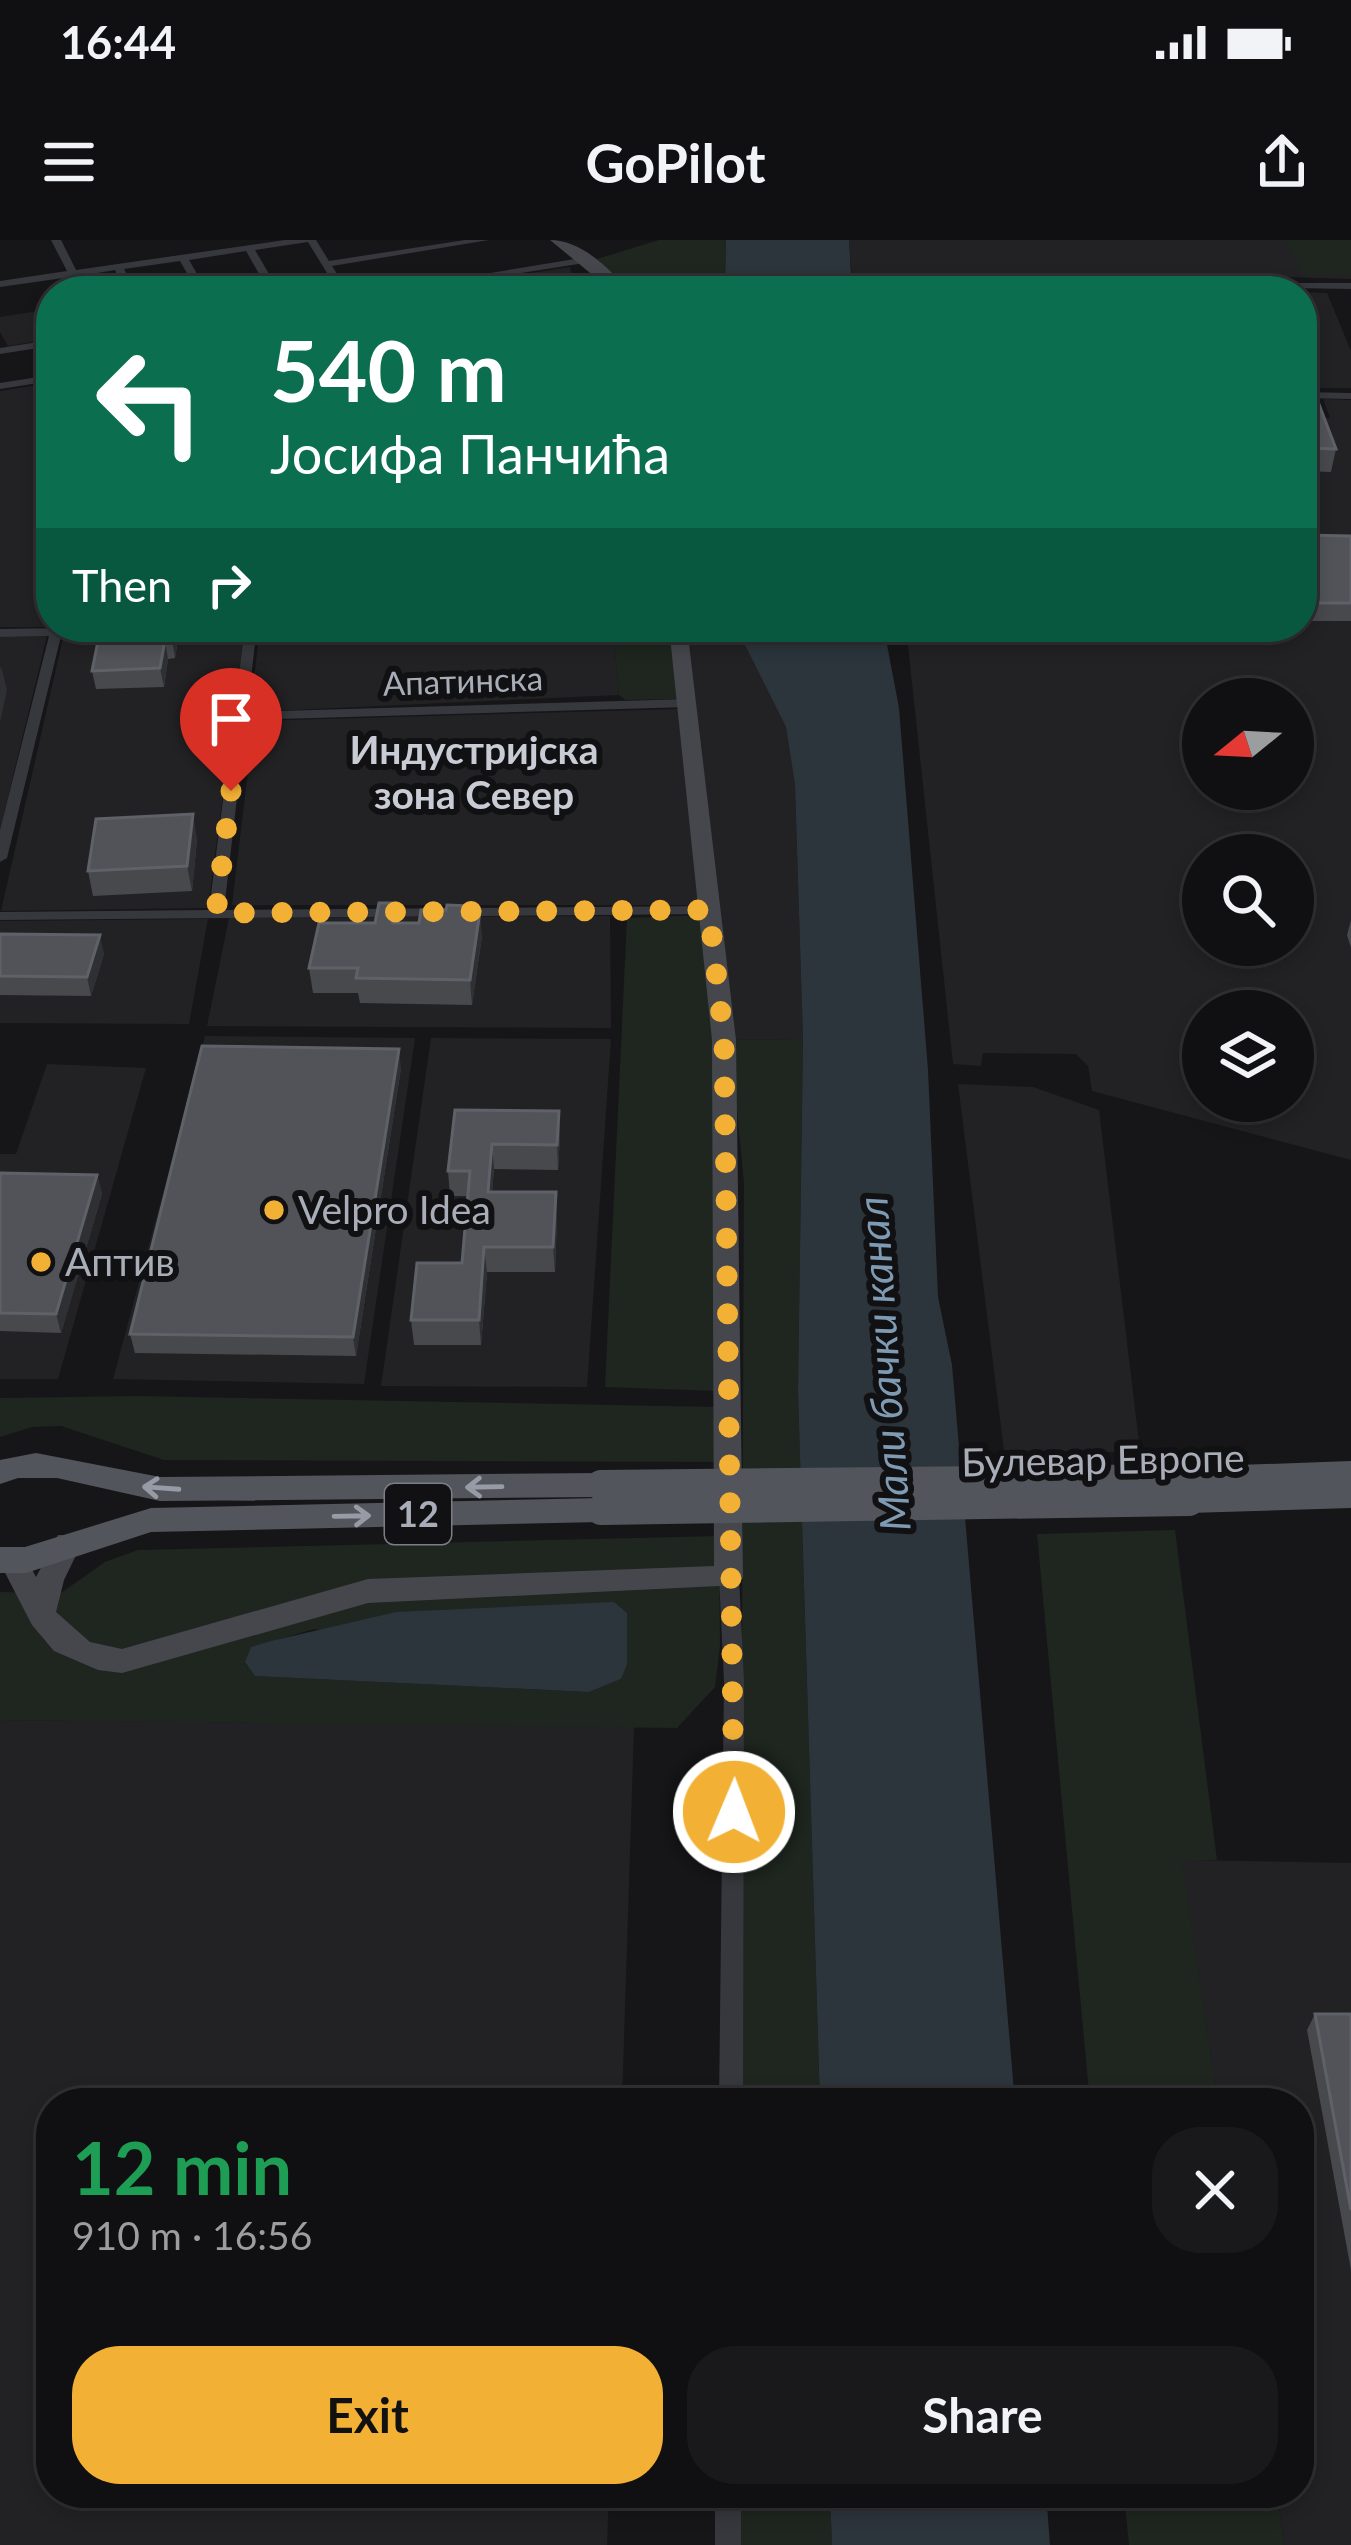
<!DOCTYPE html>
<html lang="en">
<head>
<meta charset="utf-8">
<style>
  :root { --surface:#101012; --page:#19191b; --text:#f1f3f6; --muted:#9c9d9f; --line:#303032; --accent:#f2b134 }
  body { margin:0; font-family:Lato,sans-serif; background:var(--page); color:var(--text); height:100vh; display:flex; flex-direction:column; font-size:45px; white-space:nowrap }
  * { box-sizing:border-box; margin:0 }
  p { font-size:39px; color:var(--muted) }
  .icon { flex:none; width:66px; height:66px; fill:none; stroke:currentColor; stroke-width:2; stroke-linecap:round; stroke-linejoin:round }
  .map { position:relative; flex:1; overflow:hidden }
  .sheet { position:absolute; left:36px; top:1848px; width:1278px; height:420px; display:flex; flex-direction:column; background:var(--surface); border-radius:48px; box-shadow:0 6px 18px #0003,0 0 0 3px var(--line) }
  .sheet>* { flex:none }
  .guide { position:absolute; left:36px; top:36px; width:1281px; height:366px; border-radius:48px; box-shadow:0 6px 18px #0003,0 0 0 3px var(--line); background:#0b6e4f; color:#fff; overflow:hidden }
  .needle { width:78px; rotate:252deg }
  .tools { position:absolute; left:1182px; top:438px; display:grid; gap:24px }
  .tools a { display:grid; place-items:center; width:132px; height:132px; border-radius:50%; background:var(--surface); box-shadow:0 6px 18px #0003,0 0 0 3px var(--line); font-size:60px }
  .pin { position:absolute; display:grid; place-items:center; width:102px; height:102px; color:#fff; margin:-123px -51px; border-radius:50% 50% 50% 0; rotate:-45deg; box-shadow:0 0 12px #0007 }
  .pin .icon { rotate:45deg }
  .me { position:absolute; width:132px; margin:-66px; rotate:1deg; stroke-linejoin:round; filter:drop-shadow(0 0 9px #0008) }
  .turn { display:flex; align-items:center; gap:42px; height:252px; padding:0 36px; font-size:54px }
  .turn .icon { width:156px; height:156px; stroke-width:2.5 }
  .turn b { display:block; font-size:84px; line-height:102px }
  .then { display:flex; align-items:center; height:114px; padding:0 36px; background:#0003; gap:24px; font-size:45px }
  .round { display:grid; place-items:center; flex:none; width:126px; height:126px; border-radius:48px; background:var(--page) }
  .headline { display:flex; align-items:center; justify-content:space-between; height:204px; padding:0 36px }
  h1 { font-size:72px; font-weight:700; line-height:90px; color:#1e9e55 }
  .action { display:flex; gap:24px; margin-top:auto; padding:24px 36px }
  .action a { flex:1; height:138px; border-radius:48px; background:var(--accent); color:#111; font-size:48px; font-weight:700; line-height:138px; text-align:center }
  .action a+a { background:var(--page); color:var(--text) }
  .status { display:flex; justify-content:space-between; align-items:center; height:84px; padding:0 60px; background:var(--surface); direction:ltr }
  .status svg { height:33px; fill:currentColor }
  header { display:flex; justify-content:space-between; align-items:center; height:156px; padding:0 36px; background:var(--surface); font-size:54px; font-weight:700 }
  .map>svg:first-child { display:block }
  .built { fill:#222225; fill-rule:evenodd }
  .green { fill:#1e261f; fill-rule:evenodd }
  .water { fill:#2c353c }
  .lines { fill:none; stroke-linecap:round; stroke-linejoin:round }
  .street { fill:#37383d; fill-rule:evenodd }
  .secondary { fill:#45474d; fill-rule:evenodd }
  .primary { fill:#53555c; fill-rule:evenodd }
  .primary-bridge { stroke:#53555c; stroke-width:30 }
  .wall { fill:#47494d }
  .shaded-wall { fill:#2f3033 }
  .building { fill:#525359; stroke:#5f6168; stroke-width:3 }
  .oneway { stroke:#979ba6 }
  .route { stroke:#f2b134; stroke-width:21; stroke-dasharray:0 37.8 }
  .poi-dot { fill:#f2b134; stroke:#111113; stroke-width:4.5 }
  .labels { text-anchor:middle; stroke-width:12; stroke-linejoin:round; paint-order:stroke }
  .far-street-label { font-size:33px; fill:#a8adb8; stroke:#111113 }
  .shield { fill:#111113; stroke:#7b7e86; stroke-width:3 }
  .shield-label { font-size:36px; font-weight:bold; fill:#a8adb8 }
  .far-quarter-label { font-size:39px; font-weight:bold; fill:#c9ccd4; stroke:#111113 }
  .poi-label { font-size:39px; fill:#a8adb8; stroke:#111113; text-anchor:start }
  .street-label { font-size:39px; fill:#a8adb8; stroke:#111113 }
  .water-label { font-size:42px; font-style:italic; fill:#7f9bb3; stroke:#111113 }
</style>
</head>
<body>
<div class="status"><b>16:44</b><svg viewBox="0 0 49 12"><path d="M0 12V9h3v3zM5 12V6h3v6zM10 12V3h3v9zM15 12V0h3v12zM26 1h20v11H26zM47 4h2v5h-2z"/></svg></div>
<header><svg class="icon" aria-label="menu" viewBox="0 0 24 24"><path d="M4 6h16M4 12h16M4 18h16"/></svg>GoPilot<svg class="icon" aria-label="share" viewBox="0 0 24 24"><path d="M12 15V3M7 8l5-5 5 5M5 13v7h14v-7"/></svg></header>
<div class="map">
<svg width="1351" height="2305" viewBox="0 0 1351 2305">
  <rect width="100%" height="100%" fill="#161618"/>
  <!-- built -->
  <path class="built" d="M 849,0 L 1351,0 L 1351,39 L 1285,37 L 1289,51 L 853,51 Z
    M 570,27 L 576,51 L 415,51 Z
    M 1302,52 L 1327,53 L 1351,111 L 1351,148 L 1302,148 Z
    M 51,69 L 51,99 L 8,106 L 0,92 L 0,77 Z
    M 51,143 L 51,387 L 0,387 L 0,151 Z
    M 1323,159 L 1351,160 L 1351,920 L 1092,851 L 1088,826 L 1076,814 L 983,813 L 981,826 L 953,824 L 906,387 L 1302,387 L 1302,178 L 1330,178 ZM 1203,459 L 1293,459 L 1293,549 L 1203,549 ZM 1203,615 L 1293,615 L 1293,705 L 1203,705 ZM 1203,771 L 1293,771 L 1293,861 L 1203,861 Z
    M 260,387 L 613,387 L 619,455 L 250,472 Z
    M 683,387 L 736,387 L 786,487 L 795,545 L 803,799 L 730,800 Z
    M 244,393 L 208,668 L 1,671 L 63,398 Z
    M 47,396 L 0,590 L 0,397 Z
    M 680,469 L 700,665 L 232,665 L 254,481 Z
    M 610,676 L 611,788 L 207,786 L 229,678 Z
    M 208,679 L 189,784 L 0,783 L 0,681 Z
    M 205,796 L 415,798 L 364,1144 L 113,1139 Z
    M 431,798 L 611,799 L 587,1147 L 381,1146 Z
    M 47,824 L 146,828 L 58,1139 L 0,1139 L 0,914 L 16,914 Z
    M 958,844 L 1033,847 L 1099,870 L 1140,1210 L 1065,1215 L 1004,1210 Z
    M 0,1480 L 634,1486 L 622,1863 L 51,1863 L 51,2253 L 609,2253 L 607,2305 L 0,2305 Z
    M 1181,1620 L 1351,1623 L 1351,2305 L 1284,2305 L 1277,2253 L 1299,2253 L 1299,1863 L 1218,1863 Z"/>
  <!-- green -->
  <path class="green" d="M 659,0 L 726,0 L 725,51 L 632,51 L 597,19 Z
    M 1285,0 L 1351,0 L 1351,35 L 1302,34 Z
    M 966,39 L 1262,43 L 1270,50 L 969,51 Z
    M 613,387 L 671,387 L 679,459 L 625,460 L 619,455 Z
    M 702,675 L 715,796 L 717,1151 L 605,1147 L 627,678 Z
    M 803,799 L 798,1151 L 820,1863 L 740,1863 L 744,943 L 730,800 Z
    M 137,1156 L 720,1167 L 720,1222 L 164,1220 L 61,1186 L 32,1187 L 0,1197 L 0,1158 Z
    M 1175,1290 L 1217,1620 L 1182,1621 L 1218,1863 L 1090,1863 L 1037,1294 Z
    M 719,1296 L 720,1406 L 715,1447 L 677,1488 L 0,1480 L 0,1352 L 61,1353 L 105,1322 L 138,1310 ZM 314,1389 L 621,1439 L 589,1452 L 256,1436 L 245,1423 L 252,1407 Z
    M 737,2253 L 830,2253 L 832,2305 L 736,2305 Z
    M 1124,2253 L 1277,2253 L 1284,2305 L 1129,2305 Z"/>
  <!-- water -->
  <path class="water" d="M 726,0 L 849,0 L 852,51 L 725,51 Z
    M 736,387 L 884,389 L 899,468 L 928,830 L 938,1057 L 952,1125 L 1015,1863 L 820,1863 L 798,1151 L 803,799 L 795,545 L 786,487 Z
    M 614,1362 L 627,1373 L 627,1424 L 621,1439 L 589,1452 L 255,1436 L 245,1422 L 251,1407 L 271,1401 L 396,1372 Z
    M 830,2253 L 1046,2253 L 1050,2305 L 832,2305 Z"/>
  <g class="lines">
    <!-- street -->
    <path class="street" d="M 51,0 L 61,0 L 76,30 L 285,0 L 316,0 L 329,21 L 465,0 L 489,0 L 332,26 L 348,51 L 338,51 L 308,2 L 255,10 L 279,51 L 269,51 L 246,11 L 189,20 L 207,51 L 197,51 L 180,21 L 124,29 L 135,51 L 125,51 L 115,30 L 79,36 L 87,51 L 77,51 L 70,37 L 0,47 L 0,41 L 67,31 Z
      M 587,17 L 591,18 L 591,22 L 406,51 L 381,51 Z
      M 1297,43 L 1351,43 L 1351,49 L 1293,48 L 1293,44 Z
      M 51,100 L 51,106 L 0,114 L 0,108 Z
      M 51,135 L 51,141 L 0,149 L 0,143 Z
      M 1302,152 L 1351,153 L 1351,159 L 1302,158 Z
      M 127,387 L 133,391 L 131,394 L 61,396 L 7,618 L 0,622 L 0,590 L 49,396 L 0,397 L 0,389 Z
      M 257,387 L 247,472 L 689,459 L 696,463 L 689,467 L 246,480 L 224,670 L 709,666 L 716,670 L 709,674 L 0,680 L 0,672 L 209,670 L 244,394 L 155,395 L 149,391 L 155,387 Z
      M 729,1329 L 736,1332 L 739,1337 L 744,1441 L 743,1863 L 719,1863 L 724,1441 L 719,1337 L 722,1332 Z
      M 715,2253 L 741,2253 L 741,2305 L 715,2305 Z"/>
    <!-- secondary -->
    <path class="secondary" d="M 550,0 C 581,0 609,28 629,51 L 612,51 Z
      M 669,387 L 687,387 L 736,800 L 743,1337 L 739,1345 L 368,1363 L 122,1433 L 98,1430 L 54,1411 L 32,1385 L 0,1323 L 4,1314 L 24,1314 L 36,1337 L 58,1295 L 78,1295 L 82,1303 L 64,1340 L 56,1372 L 90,1402 L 122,1409 L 368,1339 L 714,1326 L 712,800 Z"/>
    <!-- primary -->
    <path class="primary" d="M 36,1213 L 160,1237 L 601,1233 L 612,1237 L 617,1245 L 612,1253 L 601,1257 L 160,1261 L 57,1238 L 18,1238 L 0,1244 L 0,1220 Z
      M 1351,1221 L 1351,1268 L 1189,1273 L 1178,1270 L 1173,1261 L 1184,1251 L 1174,1247 L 1169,1239 L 1174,1231 L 1185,1227 Z
      M 601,1258 L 612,1261 L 617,1270 L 612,1279 L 601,1282 L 151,1292 L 26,1333 L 0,1333 L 0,1307 L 25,1307 L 151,1268 Z"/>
    <!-- primary-bridge -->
    <path class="primary-bridge" d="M 601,1245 L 1185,1239
      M 601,1270 L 1189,1261"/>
  </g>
  <!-- wall -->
  <path class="wall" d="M 1302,159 L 1336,209 L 1331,232 L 1302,231 Z
    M 1302,295 L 1351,296 L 1351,381 L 1302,381 Z
    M 174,388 L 177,406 L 175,418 L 168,419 L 164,447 L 96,449 L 92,431 Z
    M 197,599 L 192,651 L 93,656 L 88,631 Z
    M 396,663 L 398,683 L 419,683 L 446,670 L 470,666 L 470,671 L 482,696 L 472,765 L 360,763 L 358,753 L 313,753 L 309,728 L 375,683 Z
    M 1351,680 L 1351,708 L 1347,695 Z
    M 0,694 L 104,714 L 91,756 L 0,755 Z
    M 401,828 L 356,1116 L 135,1113 L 130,1094 Z
    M 455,870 L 559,871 L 560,896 L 558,930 L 494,929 L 492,952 L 557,977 L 555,1032 L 487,1032 L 481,1105 L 414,1105 L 411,1080 L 462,1023 L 467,956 L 450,956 L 448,931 Z
    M 0,933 L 97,935 L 102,954 L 61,1093 L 0,1091 Z
    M 1315,1774 L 1351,1774 L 1351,2030 L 1307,1790 Z"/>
  <!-- shaded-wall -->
  <path class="shaded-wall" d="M 174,388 L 177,406 L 175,418 L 172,400 Z
    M 165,400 L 168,419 L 164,447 L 160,428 Z
    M 1,426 L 7,450 L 0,482 L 0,431 Z
    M 193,574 L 197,599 L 192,651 L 187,626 Z
    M 480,671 L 482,696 L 472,765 L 470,740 Z
    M 100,695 L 104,714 L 91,756 L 87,737 Z
    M 399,809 L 401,828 L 356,1116 L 353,1097 Z
    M 559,871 L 560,896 L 558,930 L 557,905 Z
    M 492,904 L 494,929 L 490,977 L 488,952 Z
    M 97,935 L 102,954 L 61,1093 L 56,1074 Z
    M 556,952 L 557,977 L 555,1032 L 553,1007 Z
    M 484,1007 L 487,1032 L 481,1105 L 479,1080 Z"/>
  <!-- building -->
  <path class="building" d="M 1302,159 L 1317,159 L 1336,209 L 1302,208 Z
    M 1302,295 L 1351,296 L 1351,363 L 1302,363 Z
    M 174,388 L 172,400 L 165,400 L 160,428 L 92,431 L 98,401 L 103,401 L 105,390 Z
    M 193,574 L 187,626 L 88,631 L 96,579 Z
    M 379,663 L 396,663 L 393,683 L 419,683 L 421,670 L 446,670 L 447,665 L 470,666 L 469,671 L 480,671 L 470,740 L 356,738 L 358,728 L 309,728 L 319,683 L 375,683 Z
    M 0,694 L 100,695 L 87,737 L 0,736 Z
    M 202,806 L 399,809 L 353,1097 L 130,1094 Z
    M 455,870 L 559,871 L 557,905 L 492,904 L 488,952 L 556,952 L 553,1007 L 484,1007 L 479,1080 L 411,1080 L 417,1023 L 462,1023 L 470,931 L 448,931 Z
    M 0,933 L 97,935 L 56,1074 L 0,1073 Z
    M 1315,1774 L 1351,1774 L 1351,1970 Z"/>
  <!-- one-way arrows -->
  <defs><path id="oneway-shaft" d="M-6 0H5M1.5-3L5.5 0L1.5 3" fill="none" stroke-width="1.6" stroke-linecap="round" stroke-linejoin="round" transform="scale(3)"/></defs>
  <g class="oneway">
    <use href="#oneway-shaft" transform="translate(484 1247) rotate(179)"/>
    <use href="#oneway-shaft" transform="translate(161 1248) rotate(-176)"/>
    <use href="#oneway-shaft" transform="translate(352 1276) rotate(-1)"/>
  </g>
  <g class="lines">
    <!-- route -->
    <path class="route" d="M 231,551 L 216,673 L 709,670 L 724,800 L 734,1572"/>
  </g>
  <!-- markers -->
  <g class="poi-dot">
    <circle cx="274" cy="970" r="12"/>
    <circle cx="41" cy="1022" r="12"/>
  </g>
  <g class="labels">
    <!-- far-street labels -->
    <g class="far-street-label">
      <text transform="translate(463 441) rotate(-2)" y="12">Апатинска</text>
    </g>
    <!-- shield labels -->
    <rect class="shield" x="385" y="1244" width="66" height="60" rx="9"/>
    <g class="shield-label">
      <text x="418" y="1287">12</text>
    </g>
    <!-- far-quarter labels -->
    <g class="far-quarter-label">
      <text x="474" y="524">Индустријска<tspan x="474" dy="45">зона Север</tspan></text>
    </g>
    <!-- poi labels -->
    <g class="poi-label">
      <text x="298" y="984">Velpro Idea</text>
      <text x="65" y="1036">Аптив</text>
    </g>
    <!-- street labels -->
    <g class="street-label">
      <text transform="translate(1103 1220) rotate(-1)" y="14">Булевар Европе</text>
    </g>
    <!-- water labels -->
    <g class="water-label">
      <text transform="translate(884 1124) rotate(-94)" y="15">Мали бачки канал</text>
    </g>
  </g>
</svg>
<div class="tools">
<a><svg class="needle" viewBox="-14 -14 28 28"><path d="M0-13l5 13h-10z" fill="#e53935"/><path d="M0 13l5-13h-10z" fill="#9c9d9f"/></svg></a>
<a><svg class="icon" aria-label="search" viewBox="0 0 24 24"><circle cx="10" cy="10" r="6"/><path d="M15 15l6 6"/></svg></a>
<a><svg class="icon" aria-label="layers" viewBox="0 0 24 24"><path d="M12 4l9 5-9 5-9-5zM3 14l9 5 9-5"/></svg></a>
</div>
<div class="pin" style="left:231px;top:551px;background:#d93025"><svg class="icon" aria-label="arrive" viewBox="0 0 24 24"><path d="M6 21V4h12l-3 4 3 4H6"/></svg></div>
<svg class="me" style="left:734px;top:1572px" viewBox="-20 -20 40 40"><circle r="17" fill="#f2b134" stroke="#fff" stroke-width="3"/><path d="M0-11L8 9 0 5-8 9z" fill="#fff"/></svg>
<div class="guide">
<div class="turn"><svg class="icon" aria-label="left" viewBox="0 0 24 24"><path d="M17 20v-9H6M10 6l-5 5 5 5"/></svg><div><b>540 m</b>Јосифа Панчића</div></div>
<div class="then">Then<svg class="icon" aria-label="right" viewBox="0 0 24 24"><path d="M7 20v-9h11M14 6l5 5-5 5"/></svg></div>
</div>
<section class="sheet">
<div class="headline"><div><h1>12 min</h1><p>910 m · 16:56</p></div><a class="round"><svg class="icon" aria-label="close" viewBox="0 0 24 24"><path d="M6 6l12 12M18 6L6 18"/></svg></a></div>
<div class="action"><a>Exit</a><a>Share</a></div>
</section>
</div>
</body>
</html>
